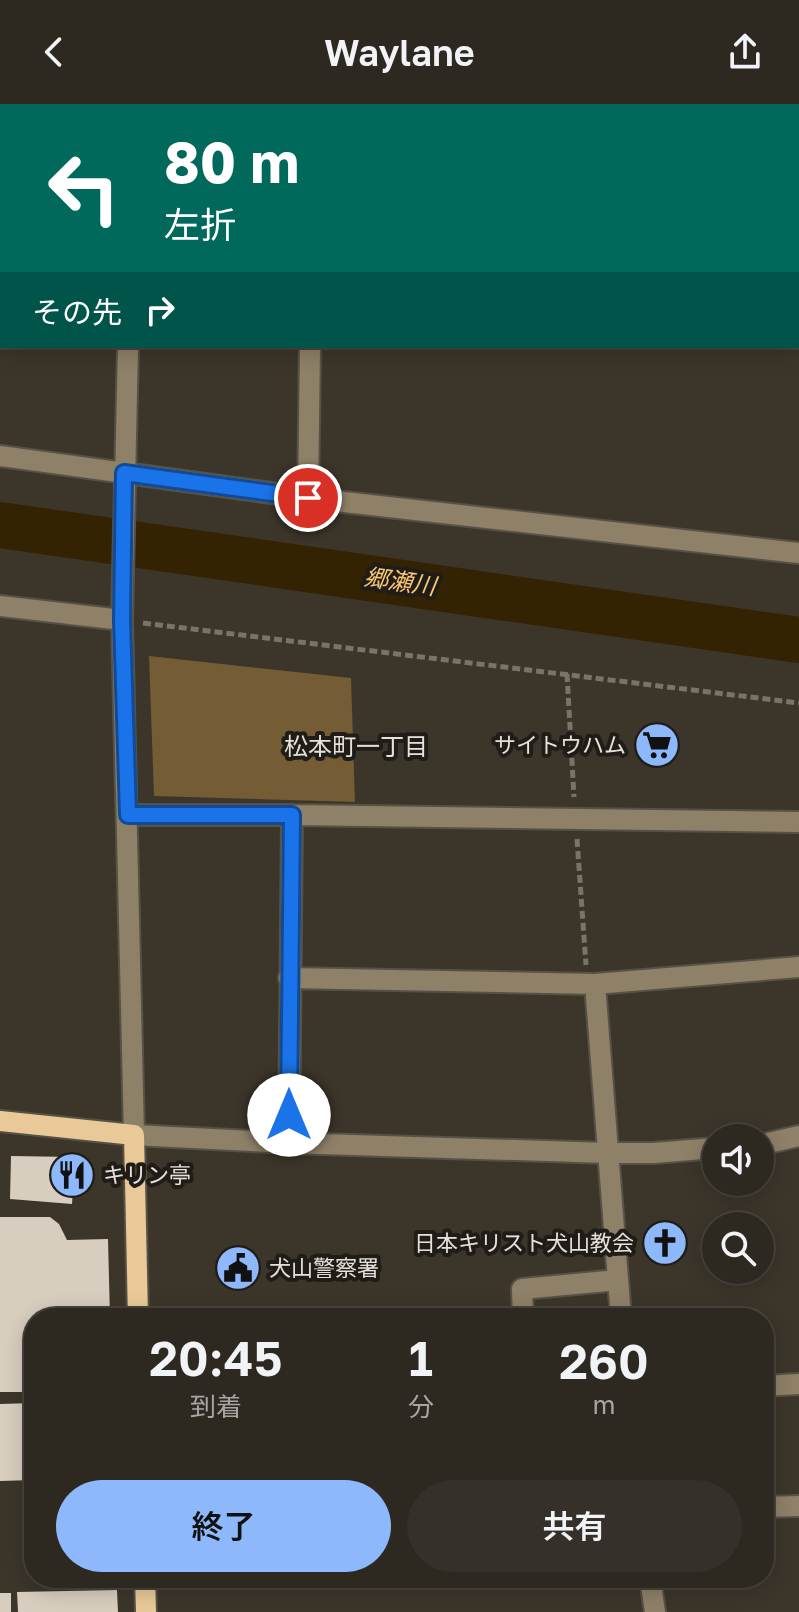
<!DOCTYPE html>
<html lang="ja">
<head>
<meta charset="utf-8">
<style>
  :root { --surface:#2d2820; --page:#353029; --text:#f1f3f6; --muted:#a7a6a5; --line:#48443e; --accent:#8db9fc }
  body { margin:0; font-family:"Golos Text","Noto Sans JP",sans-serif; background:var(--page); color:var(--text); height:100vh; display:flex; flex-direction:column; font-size:30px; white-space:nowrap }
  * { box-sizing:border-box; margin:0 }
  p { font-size:26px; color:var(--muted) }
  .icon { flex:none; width:44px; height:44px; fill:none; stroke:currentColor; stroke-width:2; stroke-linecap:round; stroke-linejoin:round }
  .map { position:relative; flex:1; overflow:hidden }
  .side { position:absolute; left:24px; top:1204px; width:750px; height:280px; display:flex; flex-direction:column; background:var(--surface); border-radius:32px; box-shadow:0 4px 20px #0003,0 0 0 2px var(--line) }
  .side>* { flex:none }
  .banner { position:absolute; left:0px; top:0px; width:800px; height:244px; box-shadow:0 4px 20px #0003,0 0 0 2px var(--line); background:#00695c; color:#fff; overflow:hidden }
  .tools { position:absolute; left:702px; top:1020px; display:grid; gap:16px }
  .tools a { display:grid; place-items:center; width:72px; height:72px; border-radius:50%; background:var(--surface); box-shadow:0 4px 20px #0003,0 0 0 2px var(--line); font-size:40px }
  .pin { position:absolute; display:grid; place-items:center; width:68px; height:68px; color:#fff; margin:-34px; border:4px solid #fff; border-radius:50%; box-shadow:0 2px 8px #0007 }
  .me { position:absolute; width:88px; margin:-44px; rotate:0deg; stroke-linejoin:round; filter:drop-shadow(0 0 6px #0008) }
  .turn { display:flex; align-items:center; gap:28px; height:168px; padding:0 32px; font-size:36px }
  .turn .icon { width:104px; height:104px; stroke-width:2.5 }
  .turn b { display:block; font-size:56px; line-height:68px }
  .then { display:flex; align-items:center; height:76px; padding:0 32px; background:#0003; gap:16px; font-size:30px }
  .eta { display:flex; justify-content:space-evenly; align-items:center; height:136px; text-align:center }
  .eta b { font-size:48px; font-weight:600; line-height:56px }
  .button { display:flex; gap:16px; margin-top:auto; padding:16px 32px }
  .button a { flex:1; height:92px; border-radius:48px; background:var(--accent); color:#111; font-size:32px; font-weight:600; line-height:92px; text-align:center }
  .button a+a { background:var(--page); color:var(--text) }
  header { display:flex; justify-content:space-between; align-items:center; height:104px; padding:0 32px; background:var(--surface); font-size:36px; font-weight:600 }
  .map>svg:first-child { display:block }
  .green { fill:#745c34 }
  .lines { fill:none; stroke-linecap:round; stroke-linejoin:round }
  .river { stroke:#342303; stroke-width:46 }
  .building { fill:#d7cebf }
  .minor-casing { stroke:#575146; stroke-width:24 }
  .major-casing { stroke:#575146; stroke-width:24 }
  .path { stroke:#797369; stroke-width:5; stroke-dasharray:8 4; stroke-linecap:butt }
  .minor { stroke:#8f8068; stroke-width:20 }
  .major { stroke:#e9c997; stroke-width:20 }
  .route-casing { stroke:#114b97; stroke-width:20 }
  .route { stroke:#1a73e8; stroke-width:14 }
  .labels { text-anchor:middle; stroke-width:8; stroke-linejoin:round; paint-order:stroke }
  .poi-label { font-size:22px; fill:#e6e1da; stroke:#201d18; text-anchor:end }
  .water-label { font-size:24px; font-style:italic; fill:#f9c672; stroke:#201d18 }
  .neighbourhood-label { font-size:24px; fill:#e6e1da; stroke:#201d18 }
</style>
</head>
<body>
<header><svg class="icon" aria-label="back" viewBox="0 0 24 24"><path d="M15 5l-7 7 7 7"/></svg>Waylane<svg class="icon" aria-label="share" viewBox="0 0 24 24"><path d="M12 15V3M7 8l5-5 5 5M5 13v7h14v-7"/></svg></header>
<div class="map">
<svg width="799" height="1508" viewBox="0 0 799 1508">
  <rect width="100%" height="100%" fill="#3c352a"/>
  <!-- green -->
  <path class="green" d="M 149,552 L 351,574 L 355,698 L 154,692 Z"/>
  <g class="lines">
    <!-- river -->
    <path class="river" d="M 0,421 L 799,536"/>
  </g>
  <!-- building -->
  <path class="building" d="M 11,1052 L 75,1053 L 72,1100 L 10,1095 Z
    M 0,1113 L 50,1113 L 59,1120 L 67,1136 L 108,1135 L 110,1214 L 34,1214 L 34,1288 L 0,1288 Z
    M 34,1299 L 34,1376 L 0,1377 L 0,1300 Z
    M 117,1486 L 118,1508 L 18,1508 L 17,1488 Z
    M 0,1489 L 11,1489 L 11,1508 L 0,1508 Z"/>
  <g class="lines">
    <!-- minor casing -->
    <g class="minor-casing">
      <path id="minor" d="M 311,0 L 311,2
        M 440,0 L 467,2
        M 796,0 L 797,2
        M 136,2 L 136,0
        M 798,25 L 799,38
        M 798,231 L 799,231
        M 128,242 L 122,516 L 134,1031 L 289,1039 L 608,1049 L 653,1049 L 716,1044
        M 0,352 L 308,394 L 799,449
        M 308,394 L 310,242
        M 0,502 L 122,516
        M 128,711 L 292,711 L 799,718
        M 289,874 L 595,880 L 799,863
        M 595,880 L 621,1214
        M 289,1039 L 292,711
        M 760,1041 L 799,1032
        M 523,1214 L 522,1185 L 618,1176
        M 764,1282 L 799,1280
        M 764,1403 L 799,1402
        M 650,1474 L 655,1508"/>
    </g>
    <!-- major casing -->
    <g class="major-casing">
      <path id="major" d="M 0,1017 L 134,1031 L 138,1214
        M 145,1474 L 146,1508"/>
    </g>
    <!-- path -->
    <path class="path" d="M 143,519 L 799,599
      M 567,570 L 574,693
      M 577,735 L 586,861"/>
    <!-- minor -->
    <use href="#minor" class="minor"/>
    <!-- major -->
    <use href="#major" class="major"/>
  </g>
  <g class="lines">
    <!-- route casing -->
    <g class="route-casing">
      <path id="route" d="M 289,1011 L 292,711 L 128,711 L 122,516 L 124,369 L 308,394"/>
    </g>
    <!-- route -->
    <use href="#route" class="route"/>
  </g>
  <!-- icons -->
  <defs>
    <g id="supermarket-disc" transform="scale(2.3)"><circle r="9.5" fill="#8db9fc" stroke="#201d18"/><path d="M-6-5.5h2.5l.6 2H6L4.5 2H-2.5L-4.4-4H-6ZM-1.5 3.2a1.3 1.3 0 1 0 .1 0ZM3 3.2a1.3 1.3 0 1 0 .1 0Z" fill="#111"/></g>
    <g id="restaurant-disc" transform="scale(2.3)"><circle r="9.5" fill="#8db9fc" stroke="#201d18"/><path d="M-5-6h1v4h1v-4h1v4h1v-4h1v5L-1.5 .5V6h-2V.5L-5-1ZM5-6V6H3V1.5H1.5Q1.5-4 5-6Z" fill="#111"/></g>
    <g id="church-disc" transform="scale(2.3)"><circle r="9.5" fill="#8db9fc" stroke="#201d18"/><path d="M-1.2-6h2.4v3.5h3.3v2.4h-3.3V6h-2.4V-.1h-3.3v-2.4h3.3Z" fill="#111"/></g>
    <g id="civic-disc" transform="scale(2.3)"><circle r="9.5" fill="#8db9fc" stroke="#201d18"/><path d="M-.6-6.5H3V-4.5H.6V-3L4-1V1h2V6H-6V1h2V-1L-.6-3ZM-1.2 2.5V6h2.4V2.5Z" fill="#111"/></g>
  </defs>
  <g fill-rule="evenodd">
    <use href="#supermarket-disc" x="657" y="641"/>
    <use href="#restaurant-disc" x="72" y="1071"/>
    <use href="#church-disc" x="665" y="1139"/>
    <use href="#civic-disc" x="238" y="1164"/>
  </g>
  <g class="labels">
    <!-- poi labels -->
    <g class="poi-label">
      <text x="626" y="649">サイトウハム</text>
      <text x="103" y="1079" text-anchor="start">キリン亭</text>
      <text x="634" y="1147">日本キリスト犬山教会</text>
      <text x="269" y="1172" text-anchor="start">犬山警察署</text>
    </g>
    <!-- water labels -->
    <g class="water-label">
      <text transform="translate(400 478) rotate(8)" y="8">郷瀬川</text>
    </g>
    <!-- neighbourhood labels -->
    <g class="neighbourhood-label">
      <text x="356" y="651">松本町一丁目</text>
    </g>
  </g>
</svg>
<div class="tools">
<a><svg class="icon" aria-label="sound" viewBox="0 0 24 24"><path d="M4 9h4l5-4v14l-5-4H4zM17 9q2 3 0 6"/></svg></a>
<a><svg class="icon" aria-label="search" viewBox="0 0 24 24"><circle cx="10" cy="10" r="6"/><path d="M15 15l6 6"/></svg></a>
</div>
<div class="pin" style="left:308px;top:394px;background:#d93025"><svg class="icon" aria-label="arrive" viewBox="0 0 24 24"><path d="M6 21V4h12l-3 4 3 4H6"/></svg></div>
<svg class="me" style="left:289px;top:1011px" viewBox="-20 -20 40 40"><circle r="19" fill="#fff"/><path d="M0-13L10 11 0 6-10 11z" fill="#1a73e8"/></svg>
<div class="banner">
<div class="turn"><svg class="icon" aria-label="left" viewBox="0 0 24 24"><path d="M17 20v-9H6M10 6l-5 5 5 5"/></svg><div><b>80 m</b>左折</div></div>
<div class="then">その先<svg class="icon" aria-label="right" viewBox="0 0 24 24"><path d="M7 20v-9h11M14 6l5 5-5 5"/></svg></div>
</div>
<section class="side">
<div class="eta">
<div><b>20:45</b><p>到着</p></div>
<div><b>1</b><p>分</p></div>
<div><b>260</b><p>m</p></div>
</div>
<div class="button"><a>終了</a><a>共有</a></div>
</section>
</div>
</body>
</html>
